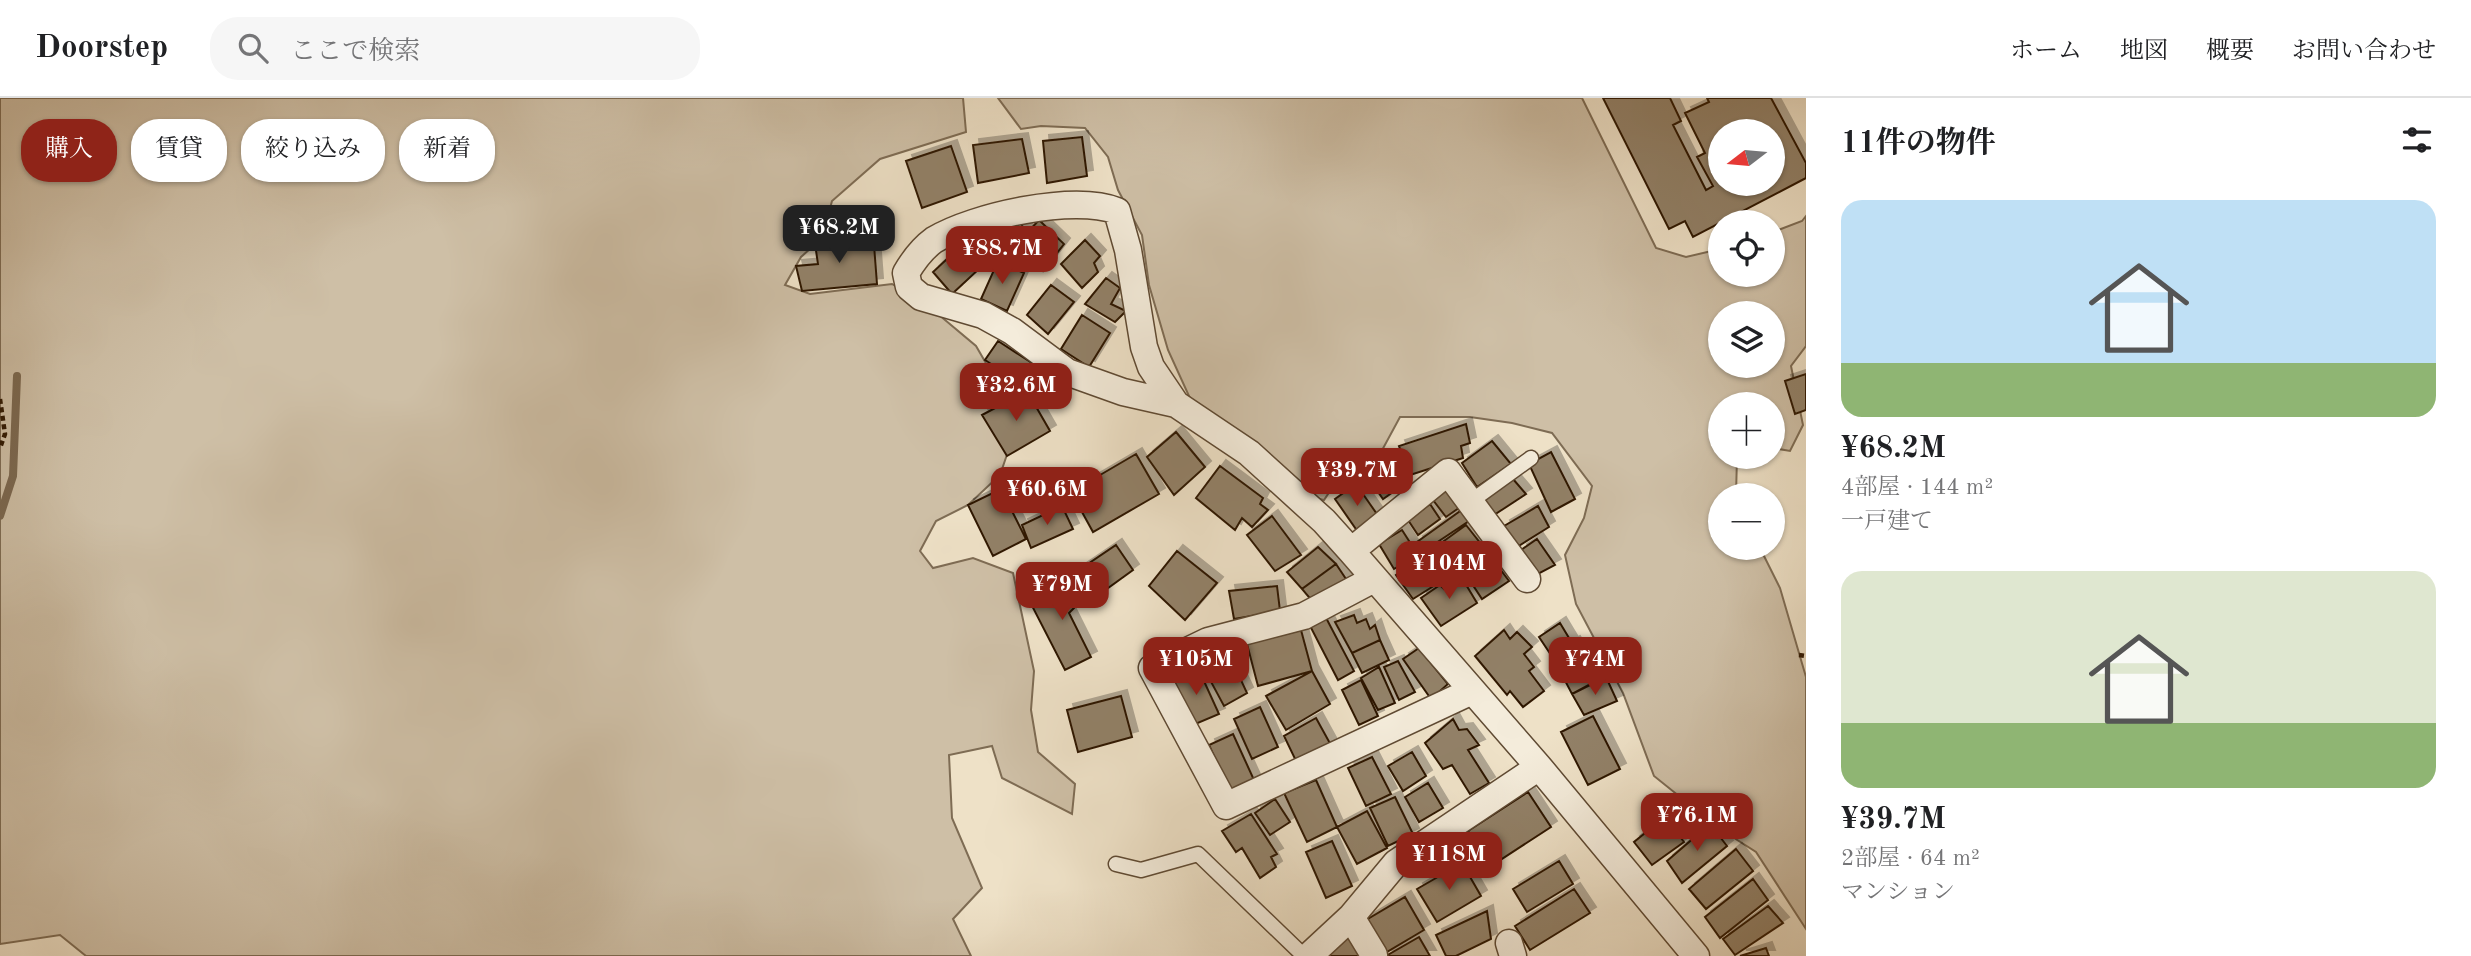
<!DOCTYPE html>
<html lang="ja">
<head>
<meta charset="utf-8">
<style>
  :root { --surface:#fff; --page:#f6f6f6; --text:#202124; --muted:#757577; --line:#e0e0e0; --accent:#8f2418 }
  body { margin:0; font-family:"Old Standard TT","Noto Serif JP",serif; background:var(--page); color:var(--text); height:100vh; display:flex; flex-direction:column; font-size:26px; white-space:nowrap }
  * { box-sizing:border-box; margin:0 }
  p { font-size:23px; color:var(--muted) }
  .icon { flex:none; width:38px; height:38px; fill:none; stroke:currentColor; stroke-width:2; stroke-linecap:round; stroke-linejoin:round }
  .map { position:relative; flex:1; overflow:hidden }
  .details { display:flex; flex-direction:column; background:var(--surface); width:665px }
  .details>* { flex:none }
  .banner { position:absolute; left:21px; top:21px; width:665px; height:63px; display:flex; gap:14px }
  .needle { width:46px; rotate:254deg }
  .tools { position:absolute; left:1708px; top:21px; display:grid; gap:14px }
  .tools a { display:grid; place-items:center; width:77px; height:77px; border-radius:50%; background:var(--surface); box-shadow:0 2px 5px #0004; font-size:35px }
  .price { position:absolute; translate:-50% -60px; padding:0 16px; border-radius:14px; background:var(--accent); color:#fff; font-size:23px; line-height:46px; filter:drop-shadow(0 2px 4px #0008) }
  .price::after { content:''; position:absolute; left:50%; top:42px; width:21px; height:16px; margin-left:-10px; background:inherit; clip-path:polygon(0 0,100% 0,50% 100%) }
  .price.active { background:#222; color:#fff }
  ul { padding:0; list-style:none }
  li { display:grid; align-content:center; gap:14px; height:371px; padding:0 35px }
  li span { display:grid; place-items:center; height:217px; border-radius:21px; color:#555 }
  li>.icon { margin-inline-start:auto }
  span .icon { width:126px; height:126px; fill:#fffc; stroke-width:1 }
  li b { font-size:30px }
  h2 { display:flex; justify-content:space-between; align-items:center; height:84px; padding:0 35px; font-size:30px }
  .tag { padding:0 24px; border-radius:28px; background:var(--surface); box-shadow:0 2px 5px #0004; font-size:24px; line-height:63px }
  .tag.active { background:var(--accent); color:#fff }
  header { display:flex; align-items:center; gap:42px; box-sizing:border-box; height:98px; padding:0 35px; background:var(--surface); border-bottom:2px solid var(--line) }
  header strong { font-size:33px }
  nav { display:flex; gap:38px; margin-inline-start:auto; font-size:24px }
  .search { width:490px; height:63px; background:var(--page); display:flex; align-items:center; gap:18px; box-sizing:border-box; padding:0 24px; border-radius:28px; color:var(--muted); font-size:26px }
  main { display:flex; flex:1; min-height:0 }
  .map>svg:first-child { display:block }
  .green { fill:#cebfa6; stroke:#7e6c54; stroke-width:2; fill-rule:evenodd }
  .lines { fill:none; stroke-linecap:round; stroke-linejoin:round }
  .stream { stroke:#7b6850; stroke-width:8 }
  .building { fill:#928168; stroke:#2f1802; stroke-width:2; fill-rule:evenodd; filter:url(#shadow) }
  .service-casing { stroke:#5f4a33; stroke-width:17 }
  .minor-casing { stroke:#5f4a33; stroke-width:29 }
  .path { stroke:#2f1802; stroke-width:4.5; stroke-dasharray:5 3.5; stroke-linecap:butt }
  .service { stroke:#f4ecdb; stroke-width:14 }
  .minor { stroke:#f4ecdb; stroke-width:26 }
</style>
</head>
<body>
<header>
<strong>Doorstep</strong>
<div class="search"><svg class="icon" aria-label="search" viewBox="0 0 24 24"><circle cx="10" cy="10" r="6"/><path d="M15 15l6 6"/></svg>ここで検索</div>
<nav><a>ホーム</a><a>地図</a><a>概要</a><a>お問い合わせ</a></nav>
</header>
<main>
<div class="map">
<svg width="1806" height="858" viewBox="0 0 1806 858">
  <defs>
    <filter id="shadow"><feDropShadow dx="6" dy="-6" stdDeviation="0" flood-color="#0004"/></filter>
  </defs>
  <rect width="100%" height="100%" fill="#eee1c7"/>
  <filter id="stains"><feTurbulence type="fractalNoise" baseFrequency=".00286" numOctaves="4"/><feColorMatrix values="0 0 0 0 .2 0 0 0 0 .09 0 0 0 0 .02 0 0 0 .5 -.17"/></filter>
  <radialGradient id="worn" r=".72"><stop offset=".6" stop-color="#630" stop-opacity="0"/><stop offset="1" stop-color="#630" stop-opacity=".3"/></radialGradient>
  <path class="green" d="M0,0h963l3,34 -86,27 -48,42 -10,37 -21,19 -16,28 25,9 82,-10 34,20 50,42 29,50 8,41 -13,38 -32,30 -32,16 -16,30 13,17 40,-10 40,15 21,98 -3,39 7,42 37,32 -3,30 -70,-36 -10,-32 -43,9 3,63 30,70 -29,31 18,37h-885l-26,-21 -60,9z
    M998,0h584l74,150 30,9 34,-8v26h53v-43l29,-11 4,-5v130l-15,20 12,59 -13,26 -17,-3v-44h-53v53h17l-1,38h-16v53h40l20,40 26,89v252l-50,-77 -36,-23 -66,-53 -31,-83 -47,-89 -11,-49 19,-37 8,-32 -40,-53 -40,-10 -42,-6h-70l-27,50 -33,9 -16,24 -25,-6 -100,-76 -31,-68 -19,-65 -7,-50 -24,-45 -10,-33 -23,-29 -44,-2 -20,3zM1720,215h53v53h-53z"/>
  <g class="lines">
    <path class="stream" d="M0,418l13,-40 4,-100"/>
  </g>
  <path class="building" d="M1603,0h67l11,23 -8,4 33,65 7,-4 -16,-29 8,-4 -20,-40 24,-11 -2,-4h64l35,65v15l-113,59 -8,-16 -16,8zM1720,33h53v53h-53z
    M1082,39l5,39 -40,7 -4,-42z
    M1022,41l7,34 -51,10 -5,-38z
    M951,48l16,46 -45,16 -16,-47z
    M1039,122l25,24 -21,27 -34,-33 13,-12 6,6z
    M842,130l5,22 27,-5 3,39 -75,7 -6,-25 22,-2 -3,-20 14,-5 -6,-6z
    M975,135l20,21 -43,40 -19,-22z
    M1085,142l15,16 -6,7 4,9 -16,16 -21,-24z
    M998,163l26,12 -17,38 -26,-12z
    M1106,180l14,10 -9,16 15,7 -11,11 -30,-18z
    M1051,187l23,17 -26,32 -21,-19z
    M1082,217l28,18 -21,34 -28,-18z
    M998,243l37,24 -13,19 -37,-24z
    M1806,276v36l-11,4 -10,-33z
    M1027,293l23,40 -43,25 -25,-41z
    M1466,326l4,19 -9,3 2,12 -53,17 -11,-29z
    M1176,334l29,35 -31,28 -27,-38z
    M1492,343l19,23 -34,23 -15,-24z
    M1551,354l24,47 -24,13 -22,-48z
    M1136,356l23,40 -66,38 -22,-40z
    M1388,365l15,22 -20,14 -16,-23z
    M1220,368l43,32 -3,6 8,6 -16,17 -10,-9 -7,12 -39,-32z
    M1513,381l13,15 -35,23 -12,-16z
    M1356,386l23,33 -21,15 -23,-33z
    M1001,391l25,50 -33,17 -25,-51z
    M1446,392l20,13 -20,14 -13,-17z
    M1430,406l10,15 -22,16 -10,-15z
    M1062,408l11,23 -42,19 -9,-23z
    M1538,408l11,21 -32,20 -13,-21z
    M1463,411l9,10 -48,32 -7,-9z
    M1272,418l29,39 -26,16 -28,-36z
    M1466,427l15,19 -12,7 7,11 -16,10 -6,-8 -12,10 -16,-20z
    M1402,432l16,25 -24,14 -15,-25z
    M1537,441l18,26 -19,10 -15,-25z
    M1116,447l17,25 -36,26 -18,-26z
    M1318,449l18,17 -34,25 -15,-17z
    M1177,453l40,32 -32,37 -36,-34z
    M1488,455l21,28 -27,18 -19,-29z
    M1421,459l19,25 -27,17 -17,-24z
    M1336,466l10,15 -33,23 -11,-13z
    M1071,480l11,22 -13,13 22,44 -26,13 -36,-70z
    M1462,480l15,25 -36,23 -20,-28 19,-13 4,4z
    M1277,488l3,25 -46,8 -5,-28z
    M1324,516l30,57 -16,9 -30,-58z
    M1354,517l3,8 9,-4 4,10 5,-4 5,15 -28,13 -17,-31z
    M1560,525l12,20 -21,12 -12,-18z
    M1301,532l11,41 -54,15 -11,-42z
    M1504,532l6,9 7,-7 15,15 -8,7 10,13 -5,4 15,20 -21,16 -13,-16 -3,4 -32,-39z
    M1380,542l9,20 -27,13 -10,-20z
    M1574,544l9,16 -22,15 -10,-18z
    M1419,550l29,36 -17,15 -28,-40z
    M1228,554l19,41 -23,13 -22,-41z
    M1587,560l13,21 -28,15 -11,-21z
    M1398,563l17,31 -16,8 -15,-33z
    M1379,569l16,36 -17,7 -17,-32z
    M1198,570l21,46 -26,11 -20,-46z
    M1312,573l18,33 -44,26 -20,-34z
    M1606,579l11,24 -33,14 -12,-21z
    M1361,582l17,36 -19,9 -17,-35z
    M1121,598l11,41 -54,15 -11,-42z
    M1260,609l18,40 -26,12 -18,-40z
    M1593,618l27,53 -32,16 -27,-53z
    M1316,620l16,29 -35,16 -13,-27z
    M1453,621l6,11 8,-1 12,16 -11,5 21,33 -19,11 -18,-29 -9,4 -18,-26z
    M1233,636l21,46 -25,11 -20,-46z
    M1412,654l14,24 -23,15 -15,-25z
    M1372,659l19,37 -25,12 -18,-38z
    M1316,682l21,47 -30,15 -23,-49z
    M1428,685l15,25 -24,14 -14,-25z
    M1528,694l23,35 -60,39 -23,-35z
    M1395,699l18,37 -25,12 -18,-38z
    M1275,701l15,23 -20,13 -15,-22z
    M1367,713l20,37 -30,16 -20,-37z
    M1251,716l26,40 -6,3 5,10 -16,11 -18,-30 -6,4 -14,-21z
    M1665,719l19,25 -32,23 -18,-23z
    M1710,726l17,22 -45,37 -15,-22z
    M1332,743l20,45 -26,12 -20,-46z
    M1736,751l17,22 -47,38 -17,-20z
    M1559,763l14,23 -46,28 -14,-23z
    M1462,765l19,33 -44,26 -20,-33z
    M1753,781l15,21 -48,38 -15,-21z
    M1574,791l16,24 -60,37 -15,-24z
    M1405,799l19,33 -44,26 -19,-33z
    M1768,808l15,17 -48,32 -12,-16z
    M1487,813l4,28 -35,17h-10l-10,-21z
    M1351,834l17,24h-52z
    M1419,839l11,19h-44z
    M1766,850l3,8h-29z"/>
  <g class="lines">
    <defs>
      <path id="service" d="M1470,404l61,-44
        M1116,766l25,6 57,-16 106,102"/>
      <path id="minor" d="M1176,306l-25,-37 -7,-20 -16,-97 -11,-39c-43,-17 -143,5 -183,29 -11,8 -21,21 -28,33l3,14 12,10 62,18 29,16 55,41 56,20 53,12 73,49 75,68 27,30 188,216 157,189
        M1351,453l97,-79 79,107
        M1374,481l-70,37 -96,25 -56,27 74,138 246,-115
        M1509,845l4,13
        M1374,857l-23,-38 45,-54 143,-96
        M1309,858l42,-39"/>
    </defs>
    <use href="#service" class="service-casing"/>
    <use href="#minor" class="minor-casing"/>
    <path class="path" d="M0,301l5,35 -5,14
      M1799,557l7,1"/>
    <use href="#service" class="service"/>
    <use href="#minor" class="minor"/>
  </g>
  <rect width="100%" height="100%" filter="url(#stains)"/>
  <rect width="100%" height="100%" fill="url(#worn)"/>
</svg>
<div class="tools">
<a><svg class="needle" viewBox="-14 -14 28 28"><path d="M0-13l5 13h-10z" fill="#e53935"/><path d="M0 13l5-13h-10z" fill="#757577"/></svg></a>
<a><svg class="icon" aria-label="locate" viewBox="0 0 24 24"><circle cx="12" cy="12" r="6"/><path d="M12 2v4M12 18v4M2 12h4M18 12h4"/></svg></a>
<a><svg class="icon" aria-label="layers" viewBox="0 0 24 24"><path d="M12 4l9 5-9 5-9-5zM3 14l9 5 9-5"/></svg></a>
<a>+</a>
<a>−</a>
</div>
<b class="price active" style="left:839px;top:167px">¥68.2M</b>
<b class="price" style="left:1002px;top:188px">¥88.7M</b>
<b class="price" style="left:1016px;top:325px">¥32.6M</b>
<b class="price" style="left:1357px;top:410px">¥39.7M</b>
<b class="price" style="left:1047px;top:429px">¥60.6M</b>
<b class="price" style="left:1449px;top:503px">¥104M</b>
<b class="price" style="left:1062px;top:524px">¥79M</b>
<b class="price" style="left:1196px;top:599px">¥105M</b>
<b class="price" style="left:1595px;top:599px">¥74M</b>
<b class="price" style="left:1697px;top:755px">¥76.1M</b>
<b class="price" style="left:1449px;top:794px">¥118M</b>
<div class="banner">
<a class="tag active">購入</a>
<a class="tag">賃貸</a>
<a class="tag">絞り込み</a>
<a class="tag">新着</a>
</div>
</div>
<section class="details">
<h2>11件の物件<svg class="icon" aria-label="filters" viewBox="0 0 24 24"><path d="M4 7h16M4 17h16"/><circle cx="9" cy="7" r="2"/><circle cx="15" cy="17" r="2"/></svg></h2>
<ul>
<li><span style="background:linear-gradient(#bfe0f5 75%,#8fb573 0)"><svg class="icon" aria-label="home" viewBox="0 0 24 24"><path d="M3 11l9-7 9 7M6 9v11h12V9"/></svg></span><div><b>¥68.2M</b><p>4部屋 · 144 m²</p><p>一戸建て</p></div></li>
<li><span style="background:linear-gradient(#dfe7d0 70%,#8fb573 0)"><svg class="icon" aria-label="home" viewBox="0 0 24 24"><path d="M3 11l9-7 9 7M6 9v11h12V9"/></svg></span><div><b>¥39.7M</b><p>2部屋 · 64 m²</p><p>マンション</p></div></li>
</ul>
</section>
</main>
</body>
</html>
